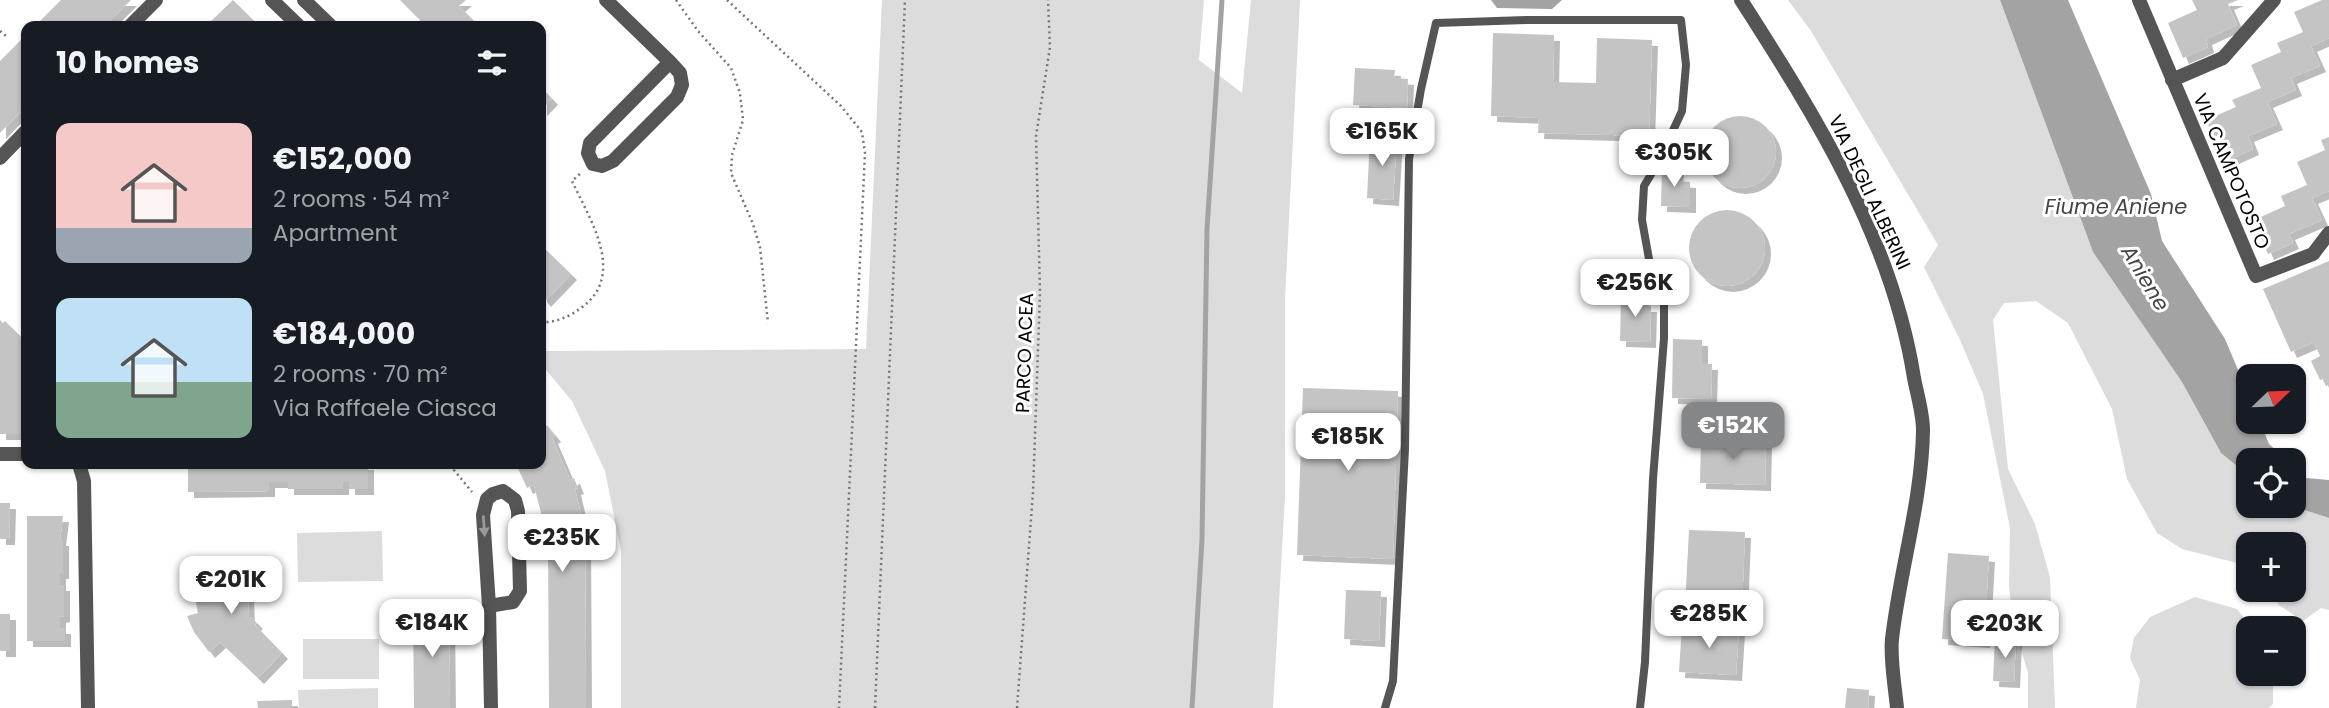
<!DOCTYPE html>
<html lang="en">
<head>
<meta charset="utf-8">
<style>
  :root { --surface:#171b24; --page:#20242c; --text:#f1f3f6; --muted:#9ea1a6; --accent:#858687 }
  body { margin:0; font-family:Poppins,sans-serif; background:var(--page); color:var(--text); height:100vh; display:flex; flex-direction:column; font-size:26px; white-space:nowrap }
  * { box-sizing:border-box; margin:0 }
  p { font-size:23px; color:var(--muted) }
  .icon { flex:none; width:38px; height:38px; fill:none; stroke:currentColor; stroke-width:2; stroke-linecap:round; stroke-linejoin:round }
  .map { position:relative; flex:1; overflow:hidden }
  .panel { position:absolute; left:21px; top:21px; width:525px; height:448px; display:flex; flex-direction:column; background:var(--surface); border-radius:14px; box-shadow:0 2px 5px #0004 }
  .panel>* { flex:none }
  .needle { width:46px; rotate:67deg }
  .controls { position:absolute; left:2236px; top:364px; display:grid; gap:14px }
  .controls a { display:grid; place-items:center; width:70px; height:70px; border-radius:14px; background:var(--surface); box-shadow:0 2px 5px #0004; font-size:35px }
  .price { position:absolute; translate:-50% -60px; padding:0 16px; border-radius:14px; background:#fff; color:#222; font-size:23px; line-height:46px; filter:drop-shadow(0 2px 4px #0008) }
  .price::after { content:''; position:absolute; left:50%; top:42px; width:21px; height:16px; margin-left:-10px; background:inherit; clip-path:polygon(0 0,100% 0,50% 100%) }
  .price.active { background:var(--accent); color:#fff }
  ul { padding:0; list-style:none }
  li { display:flex; align-items:center; gap:21px; height:175px; padding:0 35px }
  li span { display:grid; place-items:center; flex:none; width:196px; height:140px; border-radius:14px; color:#555 }
  li>.icon { margin-inline-start:auto }
  span .icon { width:84px; height:84px; fill:#fffc; stroke-width:1 }
  li b { font-size:30px }
  h2 { display:flex; justify-content:space-between; align-items:center; height:84px; padding:0 35px; font-size:30px }
  .map>svg:first-child { display:block }
  .green { fill:#dcdcdc }
  .water { fill:#a3a3a3 }
  .lines { fill:none; stroke-linecap:round; stroke-linejoin:round }
  .stream { stroke:#a3a3a3; stroke-width:5 }
  .building { fill:#c4c4c4; filter:url(#shadow) }
  .path { stroke:#777; stroke-width:2.5; stroke-dasharray:2 3.5; stroke-linecap:butt }
  .service { stroke:#555; stroke-width:8 }
  .minor { stroke:#555; stroke-width:14 }
  .oneway { fill:#999 }
  .labels { text-anchor:middle; stroke-width:6; stroke-linejoin:round; paint-order:stroke }
  .street-label { font-size:19px; fill:#000; stroke:#fff }
  .water-label { font-size:21px; font-style:italic; fill:#444; stroke:#fff }
</style>
</head>
<body>
<div class="map">
<svg width="2329" height="708" viewBox="0 0 2329 708">
  <defs>
    <filter id="shadow"><feDropShadow dx="6" dy="6" stdDeviation="0" flood-color="#0004"/></filter>
  </defs>
  <rect width="100%" height="100%" fill="#fff"/>
  <path class="green" d="M882,0h322l-5,60 43,33 9,-93h49l-15,299v198l-12,211h-652v-157l-16,-80 -33,-70 -31,-37v-13l325,-2z
    M1788,0h212l93,252 89,130 39,71 28,23v30h43l37,12v92l-8,-2 -18,13 -24,-16 -11,-15h26v-46h-45v22l-67,-17 -25,-16 -30,-54 -15,-70 -44,-86 -32,-22 -32,2 -11,17 15,149 27,55 15,53 5,131h-27v-35l-15,-49 -4,-38 1,-58 -27,-134 -23,-54 -36,-73 14,-22 -127,-214z
    M382,531l1,50 -85,1 -1,-49z
    M2195,597l42,12 15,19h-3v46h24v30l-4,4h-133l4,-28 -10,-22 4,-20 16,-21z
    M303,639h76v40h-76z
    M378,688v20h-79l-1,-18z"/>
  <path class="water" d="M1491,0h71l-10,9 -55,-1z
    M2000,0h68l83,194 11,47 63,98 24,57v26h11l9,22 18,16h-38v16l-28,-23 -39,-71 -89,-130z
    M2294,467l12,11 23,2v38l-37,-12h2z"/>
  <g class="lines">
    <path class="stream" d="M1192,708l10,-169 5,-310 15,-229"/>
  </g>
  <path class="building" d="M61,0h70l-26,26h-70z
    M233,0l26,26h-49l-2,-2z
    M400,0h66l-7,6 20,20h-53z
    M2192,0h46l-10,4 9,21 -31,14 2,8 -25,11 -15,-35 29,-13z
    M2322,0h7v38l-18,8 9,20 -29,12 5,12 -29,12 10,22 -29,12 5,13 -29,13 -18,-42 30,-13 -4,-7 29,-12 -10,-23 30,-13 -4,-9 26,-11 -9,-20z
    M1493,33l61,2 -1,47 43,1 1,-45 55,2 -3,96 -111,-3 1,-15 -48,-2z
    M26,35v71l-26,27v-72z
    M1355,68l40,2 -1,8 14,1 -1,29 -54,-3z
    M541,87l11,12 -11,11z
    M1704 152a36 36 0 1 1 72 0a36 36 0 1 1-72 0Z
    M1370,136l27,1 -4,63 -26,-2z
    M2329,137v54l-17,7 10,22 -33,14 4,9 -25,11 -14,-34 31,-14 -4,-10 26,-11 -10,-23 28,-12 -4,-10z
    M1662,165l16,1 -1,15 13,1v25l-29,-1z
    M1689 248a38 38 0 1 1 76 0a38 38 0 1 1-76 0Z
    M541,245l30,29 -26,27 -4,-5z
    M2329,261v127l-4,-10 -5,2 -9,-19 9,-5 -6,-14 -23,10 -28,-63z
    M1621,294l22,1v11h8l-1,36 -30,-1z
    M0,320l3,3 2,-2 21,21v92h-26z
    M1673,339l29,1v24h10l-1,35 -39,-1z
    M1303,388l95,3 -5,168 -96,-4z
    M541,419l14,17 -3,2 18,42 4,-2 4,10 -3,1 10,43 1,176h-37l-1,-167 -14,-56 -7,3 -11,-24h25z
    M1701,438l65,2 -1,45 -65,-2z
    M188,464h180v25h-19v-7h-6v7h-55v-7h-19v9l-81,1z
    M0,503h10l-1,36h-9z
    M27,516h36l-3,24h3v33h-3v12h4v31l-4,1v11h5v13h-38z
    M1689,530l56,2 -3,76 -57,-2z
    M1948,553l41,3 -5,86 -42,-3z
    M210,557h36v30h5v7l-3,1 1,24 2,-2 6,6 -2,2 27,28 -24,25 -38,-36 -11,10 -15,-20 -7,-16 11,-3 -2,-10 1,-18 13,3z
    M1346,590l35,1 -2,50 -35,-2z
    M413,610h36l1,98h-36z
    M0,614h10v37h-10z
    M1682,625l57,3 -3,47 -57,-3z
    M1995,637l21,1 -2,44 -21,-1z
    M1847,688l22,2 -1,18h-23z
    M292,700v8h-34l-1,-7z"/>
  <g class="lines">
    <path class="path" d="M676,0l22,31 33,37 9,25 3,27 -11,35 -1,18 22,51 7,23 8,76
      M727,0l114,106 21,26 3,21 -26,555
      M0,31l6,5
      M541,322c14,1 28,-5 40,-14 46,-33 9,-88 -9,-127l10,-9
      M454,464v6l18,22
      M875,708l30,-708
      M1017,708l16,-216 7,-200 -4,-156 14,-89 -2,-47"/>
    <path class="service" d="M1385,708l8,-27 12,-232 4,-290 12,-70 15,-66 91,-3h154l5,45 -4,46 -24,52 -14,23 -2,34 7,39 15,37v42l-11,141 -8,183 -5,46"/>
    <path class="minor" d="M272,0l27,26
      M304,0l27,26
      M606,0l64,62 10,11 2,12 -5,12 -64,64 -11,5 -9,-2 -5,-11 2,-10 80,-81
      M1741,0c75,117 151,238 173,378 3,16 9,35 9,52 -1,71 -23,139 -31,209 -2,22 3,47 5,69
      M2139,0l117,276 57,-22 16,-21
      M130,26l26,-26
      M2172,80l51,-22 51,-58
      M0,158l26,-27
      M0,454h26
      M79,464l5,17 4,227
      M489,606l24,-4 7,-11 -2,-80 -3,-11 -12,-9 -10,3 -6,5 -4,16 6,91 2,102"/>
  </g>
  <defs><path id="oneway-solid" d="M-6-.8H1V-3.2L6.5 0L1 3.2V.8H-6Z" transform="scale(1.75)"/></defs>
  <use class="oneway" href="#oneway-solid" transform="translate(484 526) rotate(86)"/>
  <g class="labels">
    <g class="street-label">
      <text transform="translate(2232 171) rotate(67)" y="7">VIA CAMPOTOSTO</text>
      <text transform="translate(1870 192) rotate(65)" y="7">VIA DEGLI ALBERINI</text>
      <text transform="translate(1024 353) rotate(-88)" y="7">PARCO ACEA</text>
    </g>
    <g class="water-label">
      <text x="2116" y="214">Fiume Aniene</text>
      <text transform="translate(2145 278) rotate(59)" y="7">Aniene</text>
    </g>
  </g>
</svg>
<div class="controls">
<a><svg class="needle" viewBox="-14 -14 28 28"><path d="M0-13l5 13h-10z" fill="#e53935"/><path d="M0 13l5-13h-10z" fill="#9ea1a6"/></svg></a>
<a><svg class="icon" aria-label="locate" viewBox="0 0 24 24"><circle cx="12" cy="12" r="6"/><path d="M12 2v4M12 18v4M2 12h4M18 12h4"/></svg></a>
<a>+</a>
<a>−</a>
</div>
<b class="price" style="left:1382px;top:168px">€165K</b>
<b class="price" style="left:1674px;top:189px">€305K</b>
<b class="price" style="left:1635px;top:319px">€256K</b>
<b class="price active" style="left:1733px;top:462px">€152K</b>
<b class="price" style="left:1348px;top:473px">€185K</b>
<b class="price" style="left:562px;top:574px">€235K</b>
<b class="price" style="left:231px;top:616px">€201K</b>
<b class="price" style="left:1709px;top:650px">€285K</b>
<b class="price" style="left:432px;top:659px">€184K</b>
<b class="price" style="left:2005px;top:660px">€203K</b>
<section class="panel">
<h2>10 homes<svg class="icon" aria-label="filters" viewBox="0 0 24 24"><path d="M4 7h16M4 17h16"/><circle cx="9" cy="7" r="2"/><circle cx="15" cy="17" r="2"/></svg></h2>
<ul>
<li><span style="background:linear-gradient(#f6c9c9 75%,#9aa5b1 0)"><svg class="icon" aria-label="home" viewBox="0 0 24 24"><path d="M3 11l9-7 9 7M6 9v11h12V9"/></svg></span><div><b>€152,000</b><p>2 rooms · 54 m²</p><p>Apartment</p></div></li>
<li><span style="background:linear-gradient(#bfe0f5 60%,#7fa58c 0)"><svg class="icon" aria-label="home" viewBox="0 0 24 24"><path d="M3 11l9-7 9 7M6 9v11h12V9"/></svg></span><div><b>€184,000</b><p>2 rooms · 70 m²</p><p>Via Raffaele Ciasca</p></div></li>
</ul>
</section>
</div>
</body>
</html>
